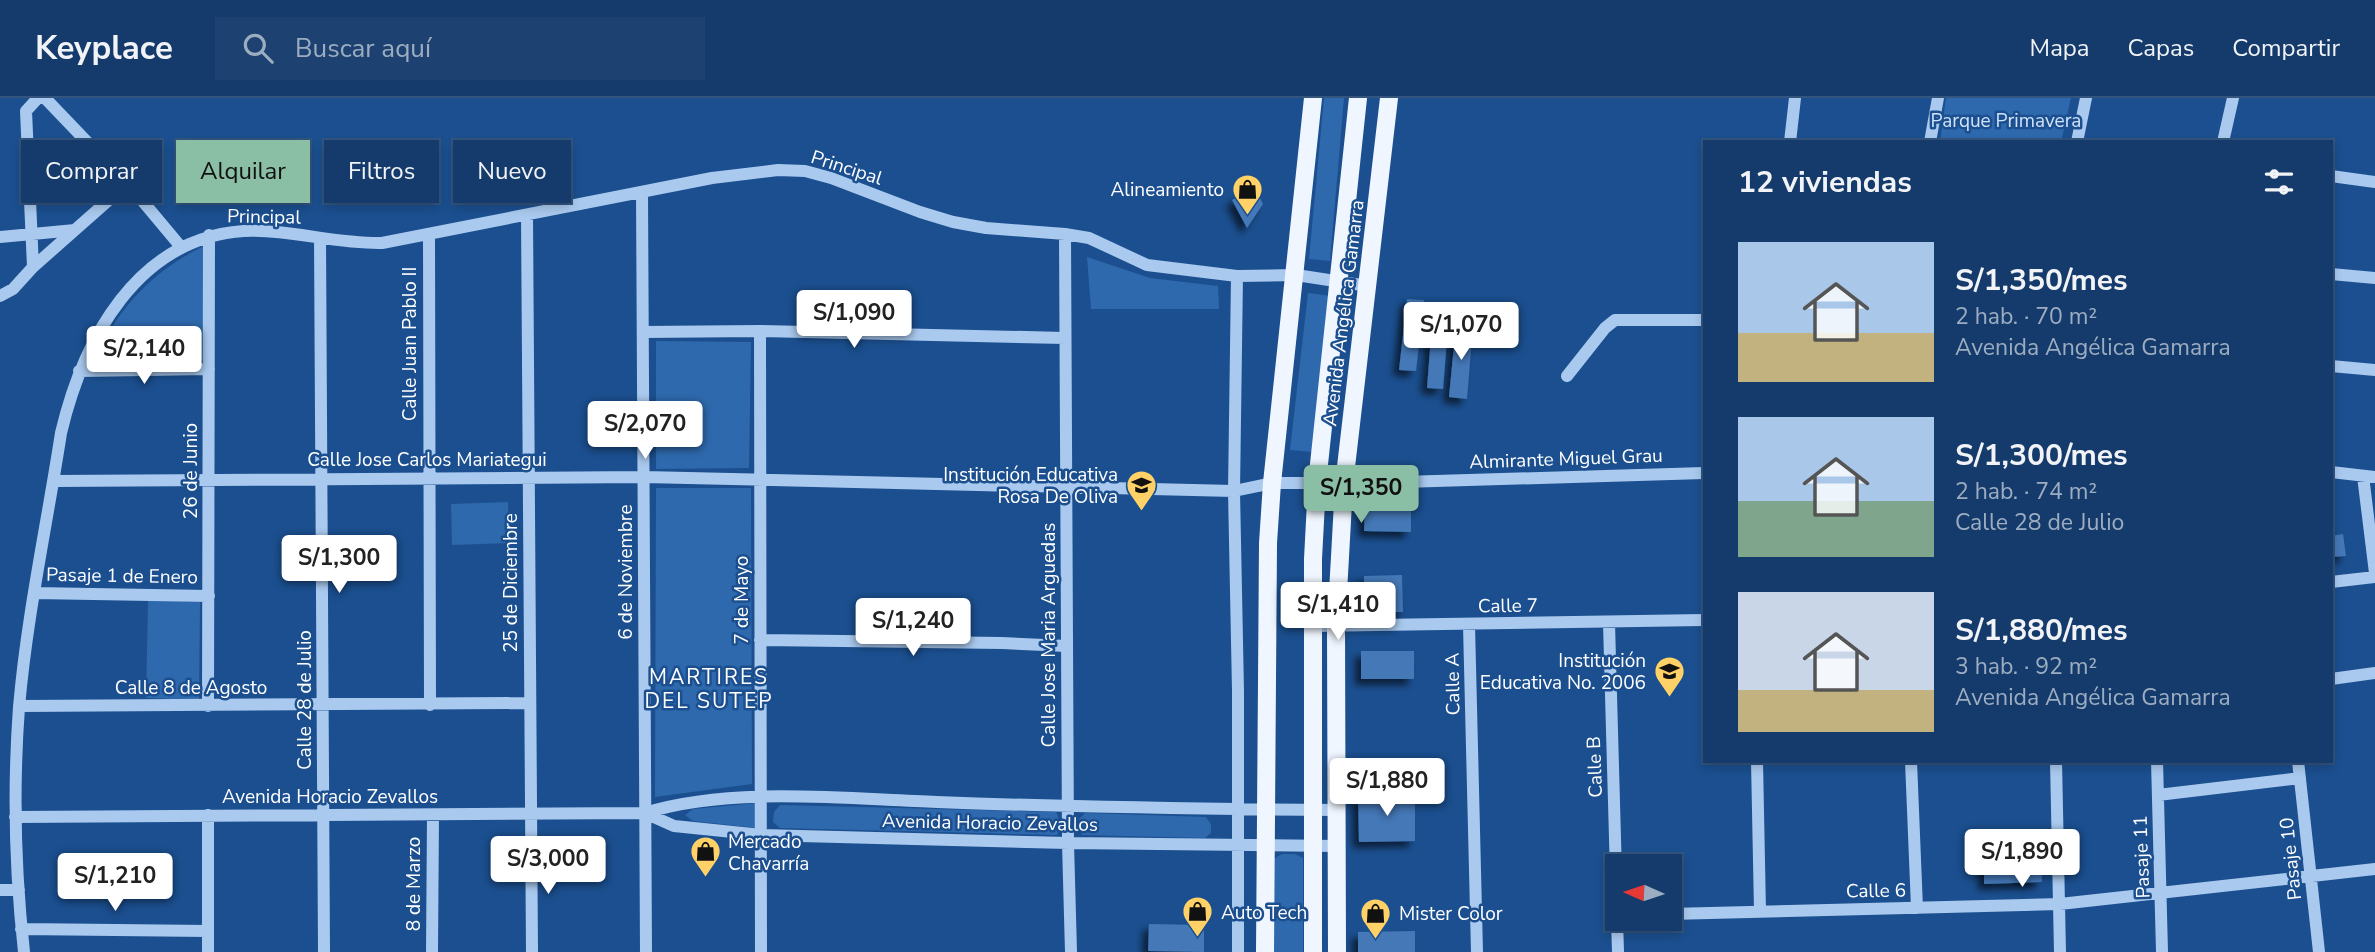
<!DOCTYPE html>
<html lang="es">
<head>
<meta charset="utf-8">
<style>
  :root { --surface:#143b6b; --page:#1d4271; --text:#f1f3f6; --muted:#9dadc1; --line:#33557e; --accent:#8abfa5 }
  body { margin:0; font-family:"Nunito Sans",sans-serif; background:var(--page); color:var(--text); height:100vh; display:flex; flex-direction:column; font-size:26px; white-space:nowrap }
  * { box-sizing:border-box; margin:0 }
  p { font-size:23px; color:var(--muted) }
  .icon { flex:none; width:38px; height:38px; fill:none; stroke:currentColor; stroke-width:2; stroke-linecap:round; stroke-linejoin:round }
  .map { position:relative; flex:1; overflow:hidden }
  .details { position:absolute; left:1703px; top:42px; width:630px; height:623px; display:flex; flex-direction:column; background:var(--surface); border-radius:0px; box-shadow:0 4px 10px #0003,0 0 0 2px var(--line) }
  .details>* { flex:none }
  .guide { position:absolute; left:21px; top:42px; width:665px; height:63px; display:flex; gap:14px }
  .needle { width:46px; rotate:273deg }
  .buttons { position:absolute; left:1605px; top:756px; display:grid; gap:14px }
  .buttons a { display:grid; place-items:center; width:77px; height:77px; border-radius:0px; background:var(--surface); box-shadow:0 4px 10px #0003,0 0 0 2px var(--line); font-size:35px }
  .price { position:absolute; translate:-50% -60px; padding:0 16px; border-radius:7px; background:#fff; color:#222; font-size:23px; line-height:46px; filter:drop-shadow(0 2px 4px #0008) }
  .price::after { content:''; position:absolute; left:50%; top:42px; width:21px; height:16px; margin-left:-10px; background:inherit; clip-path:polygon(0 0,100% 0,50% 100%) }
  .price.selected { background:var(--accent); color:#111 }
  ul { padding:0; list-style:none }
  li { display:flex; align-items:center; gap:21px; height:175px; padding:0 35px }
  li span { display:grid; place-items:center; flex:none; width:196px; height:140px; border-radius:0px; color:#555 }
  li>.icon { margin-inline-start:auto }
  span .icon { width:84px; height:84px; fill:#fffc; stroke-width:1 }
  li b { font-size:30px }
  h2 { display:flex; justify-content:space-between; align-items:center; height:84px; padding:0 35px; font-size:30px }
  .chip { padding:0 24px; border-radius:0px; background:var(--surface); box-shadow:0 4px 10px #0003,0 0 0 2px var(--line); font-size:24px; line-height:63px }
  .chip.selected { background:var(--accent); color:#111 }
  header { display:flex; align-items:center; gap:42px; box-sizing:border-box; height:98px; padding:0 35px; background:var(--surface); border-bottom:2px solid var(--line) }
  header strong { font-size:33px }
  nav { display:flex; gap:38px; margin-inline-start:auto; font-size:24px }
  .search { width:490px; height:63px; background:var(--page); display:flex; align-items:center; gap:18px; box-sizing:border-box; padding:0 24px; border-radius:0px; color:var(--muted); font-size:26px }
  .map>svg:first-child { display:block }
  .green { fill:#2e69ad }
  .building { fill:#4478b7; filter:url(#shadow) }
  .lines { fill:none; stroke-linecap:round; stroke-linejoin:round }
  .minor { stroke:#a9c9ee; stroke-width:12 }
  .major { stroke:#f0f6ff; stroke-width:18 }
  .labels { text-anchor:middle; stroke-width:5; stroke-linejoin:round; paint-order:stroke }
  .park-label { font-size:19px; fill:#cfe3fa; stroke:#1b4f8f }
  .street-label { font-size:19px; fill:#fff; stroke:#1b4f8f }
  .poi-label { font-size:19px; fill:#fff; stroke:#1b4f8f; text-anchor:end }
  .neighbourhood-label { font-size:21px; letter-spacing:2px; fill:#fff; stroke:#1b4f8f }
</style>
</head>
<body>
<header>
<strong>Keyplace</strong>
<div class="search"><svg class="icon" aria-label="search" viewBox="0 0 24 24"><circle cx="10" cy="10" r="6"/><path d="M15 15l6 6"/></svg>Buscar aquí</div>
<nav><a>Mapa</a><a>Capas</a><a>Compartir</a></nav>
</header>
<div class="map">
<svg width="2375" height="854" viewBox="0 0 2375 854">
  <defs>
    <filter id="shadow"><feDropShadow dx="-6" dy="6" stdDeviation="3.5" flood-color="#0009"/></filter>
  </defs>
  <rect width="100%" height="100%" fill="#1b4f8f"/>
  <path class="green" d="M1324,0h20l-14,163 -21,-2z
    M1946,0h125l-10,44h-121z
    M204,148l-1,114h-109c24,-51 58,-89 110,-114z
    M1087,159l63,21 68,8 1,23h-128z
    M1308,195l23,3 -18,156 -23,-2z
    M656,243l95,1 -2,126 -93,1z
    M656,390h95l1,296 -97,13z
    M508,404l1,41 -57,2 -1,-41z
    M148,502l52,2 -1,98 -53,-2z
    M757,705l-1,25 -63,-7 -8,-6 8,-6z
    M780,707l276,7c4,8 5,15 1,23l-277,-7 -7,-6 1,-10z
    M1085,715l121,4 5,7v9l-6,5 -123,-3 -3,-7v-9z
    M1282,756h13l8,4v94h-29v-93z"/>
  <path class="building" d="M1255,90l8,16 -16,24 -15,-28z
    M1407,201l17,1 -8,71 -17,-1z
    M1456,227l17,1 -6,73 -18,-2z
    M1431,238l16,2 -4,51 -16,-1z
    M1365,402l46,1v31l-47,-1z
    M2343,436l3,22 -15,1v-21z
    M1402,477l1,37h-39v-36z
    M1361,553h53v28h-53z
    M1415,697v46l-56,1 -1,-46z
    M2041,746l1,38 -58,2v-39z
    M1149,826l55,1v27l-56,-1z
    M1415,833v21h-57v-20z"/>
  <g class="lines">
    <path class="minor" d="M45,0l90,94 46,55
      M1790,44l5,-44
      M1930,44l8,-44
      M2077,44l9,-44
      M2223,44l10,-44
      M2331,78l44,6
      M642,94l4,760
      M527,117l5,737
      M1065,136l3,609 3,109
      M429,137l1,470
      M0,139l75,-7
      M320,140l4,714
      M33,169l-7,-156 12,-13
      M2331,176l44,4
      M1237,178l-3,215 4,200v261
      M0,198l13,-7 20,-22 86,-76
      M760,233l1,621
      M643,234l117,-1 305,7
      M2331,268l44,4
      M79,273l130,-2
      M1567,278l38,-48 10,-8h89
      M2331,374l44,5
      M2363,378l12,97
      M54,383l590,-4 590,14 38,-8h98l334,-10
      M2331,484l44,-5
      M35,495l174,3
      M1609,525l8,287
      M1469,527l8,327
      M1312,528l392,-6
      M760,542l242,3 65,3
      M2331,581l44,-6
      M20,608l510,-3
      M208,608l1,-471
      M1757,663l3,150
      M1911,663l6,147
      M2056,663l4,191
      M2157,663l5,191
      M2298,663l21,191
      M2158,697l142,-17
      M645,715l29,13 88,9 306,8 269,3
      M15,719l630,-4c88,-27 200,-14 292,-11 133,5 266,7 399,8
      M0,792h19
      M1670,816l390,-10 315,-35
      M1617,821l1,33
      M21,831l187,2
      M24,854c-9,-81 -11,-163 -5,-245 8,-92 28,-183 42,-274 22,-93 76,-195 183,-202 46,-2 91,13 138,12l330,-65 66,-8 27,1 26,7 89,34 33,10 33,6 79,6 24,4 58,27 90,11 59,-1 72,11
      M208,854v-137
      M432,854l1,-137"/>
    <path class="major" d="M1265,854l3,-409 4,-60 41,-385
      M1313,854v-393l4,-76 41,-385
      M1337,854l-1,-326 4,-69 4,-73 45,-386"/>
  </g>
  <defs>
    <symbol id="shop-pin" viewBox="-11 -11 22 30"><path d="M0 17L-7.5 6A9.5 9.5 0 1 1 7.5 6Z" fill="#ffd166" stroke="#1b4f8f"/><path d="M-5-2.5h2.3a2.7 3.5 0 0 1 5.4 0H5L5.5 6h-11ZM-1.5-2.5h3a1.5 2.3 0 0 0-3 0Z" fill="#111"/></symbol>
    <symbol id="school-pin" viewBox="-11 -11 22 30"><path d="M0 17L-7.5 6A9.5 9.5 0 1 1 7.5 6Z" fill="#ffd166" stroke="#1b4f8f"/><path d="M0-5L7-2L0 1L-7-2ZM-4 1L0 2.5L4 1V4Q0 6-4 4Z" fill="#111"/></symbol>
  </defs>
  <g fill-rule="evenodd">
    <use href="#shop-pin" x="1230" y="74" width="35" height="47"/>
    <use href="#school-pin" x="1124" y="370" width="35" height="47"/>
    <use href="#school-pin" x="1652" y="556" width="35" height="47"/>
    <use href="#shop-pin" x="688" y="736" width="35" height="47"/>
    <use href="#shop-pin" x="1180" y="796" width="35" height="47"/>
    <use href="#shop-pin" x="1358" y="798" width="35" height="47"/>
  </g>
  <g class="labels">
    <g class="park-label">
      <text x="2006" y="29">Parque Primavera</text>
    </g>
    <g class="street-label">
      <text transform="translate(847 69) rotate(18)" y="7">Principal</text>
      <text transform="translate(264 118) rotate(1)" y="7">Principal</text>
      <text transform="translate(1343 215) rotate(-83)" y="7">Avenida Angélica Gamarra</text>
      <text transform="translate(409 246) rotate(-90)" y="7">Calle Juan Pablo II</text>
      <text transform="translate(1566 360) rotate(-2)" y="7">Almirante Miguel Grau</text>
      <text x="427" y="368">Calle Jose Carlos Mariategui</text>
      <text transform="translate(190 373) rotate(-90)" y="7">26 de Junio</text>
      <text transform="translate(625 474) rotate(-90)" y="7">6 de Noviembre</text>
      <text transform="translate(122 477) rotate(1)" y="7">Pasaje 1 de Enero</text>
      <text transform="translate(510 485) rotate(-90)" y="7">25 de Diciembre</text>
      <text transform="translate(741 502) rotate(-90)" y="7">7 de Mayo</text>
      <text transform="translate(1508 507) rotate(-1)" y="7">Calle 7</text>
      <text transform="translate(1048 537) rotate(-90)" y="7">Calle Jose Maria Arguedas</text>
      <text transform="translate(1452 586) rotate(-91)" y="7">Calle A</text>
      <text x="191" y="596">Calle 8 de Agosto</text>
      <text transform="translate(304 602) rotate(-90)" y="7">Calle 28 de Julio</text>
      <text transform="translate(1594 669) rotate(-92)" y="7">Calle B</text>
      <text x="330" y="705">Avenida Horacio Zevallos</text>
      <text transform="translate(990 724) rotate(1)" y="7">Avenida Horacio Zevallos</text>
      <text transform="translate(2141 759) rotate(-92)" y="7">Pasaje 11</text>
      <text transform="translate(2290 761) rotate(-96)" y="7">Pasaje 10</text>
      <text transform="translate(413 786) rotate(-90)" y="7">8 de Marzo</text>
      <text transform="translate(1876 792) rotate(-1)" y="7">Calle 6</text>
    </g>
    <g class="poi-label">
      <text x="1224" y="98">Alineamiento</text>
      <text x="1118" y="383">Institución Educativa<tspan x="1118" dy="22">Rosa De Oliva</tspan></text>
      <text x="1646" y="569">Institución<tspan x="1646" dy="22">Educativa No. 2006</tspan></text>
      <text x="728" y="750" text-anchor="start">Mercado<tspan x="728" dy="22">Chavarría</tspan></text>
      <text x="1221" y="821" text-anchor="start">Auto Tech</text>
      <text x="1399" y="822" text-anchor="start">Mister Color</text>
    </g>
    <g class="neighbourhood-label">
      <text x="709" y="586">MARTIRES<tspan x="709" dy="24">DEL SUTEP</tspan></text>
    </g>
  </g>
</svg>
<div class="buttons">
<a><svg class="needle" viewBox="-14 -14 28 28"><path d="M0-13l5 13h-10z" fill="#e53935"/><path d="M0 13l5-13h-10z" fill="#9dadc1"/></svg></a>
</div>
<b class="price" style="left:854px;top:252px">S/1,090</b>
<b class="price" style="left:1461px;top:264px">S/1,070</b>
<b class="price" style="left:144px;top:288px">S/2,140</b>
<b class="price" style="left:645px;top:363px">S/2,070</b>
<b class="price selected" style="left:1361px;top:427px">S/1,350</b>
<b class="price" style="left:339px;top:497px">S/1,300</b>
<b class="price" style="left:1338px;top:544px">S/1,410</b>
<b class="price" style="left:913px;top:560px">S/1,240</b>
<b class="price" style="left:1387px;top:720px">S/1,880</b>
<b class="price" style="left:2022px;top:791px">S/1,890</b>
<b class="price" style="left:548px;top:798px">S/3,000</b>
<b class="price" style="left:115px;top:815px">S/1,210</b>
<div class="guide">
<a class="chip">Comprar</a>
<a class="chip selected">Alquilar</a>
<a class="chip">Filtros</a>
<a class="chip">Nuevo</a>
</div>
<section class="details">
<h2>12 viviendas<svg class="icon" aria-label="filters" viewBox="0 0 24 24"><path d="M4 7h16M4 17h16"/><circle cx="9" cy="7" r="2"/><circle cx="15" cy="17" r="2"/></svg></h2>
<ul>
<li><span style="background:linear-gradient(#a9c7e8 65%,#c2b280 0)"><svg class="icon" aria-label="home" viewBox="0 0 24 24"><path d="M3 11l9-7 9 7M6 9v11h12V9"/></svg></span><div><b>S/1,350/mes</b><p>2 hab. · 70 m²</p><p>Avenida Angélica Gamarra</p></div></li>
<li><span style="background:linear-gradient(#a9c7e8 60%,#7fa58c 0)"><svg class="icon" aria-label="home" viewBox="0 0 24 24"><path d="M3 11l9-7 9 7M6 9v11h12V9"/></svg></span><div><b>S/1,300/mes</b><p>2 hab. · 74 m²</p><p>Calle 28 de Julio</p></div></li>
<li><span style="background:linear-gradient(#c9d6e8 70%,#c2b280 0)"><svg class="icon" aria-label="home" viewBox="0 0 24 24"><path d="M3 11l9-7 9 7M6 9v11h12V9"/></svg></span><div><b>S/1,880/mes</b><p>3 hab. · 92 m²</p><p>Avenida Angélica Gamarra</p></div></li>
</ul>
</section>
</div>
</body>
</html>
